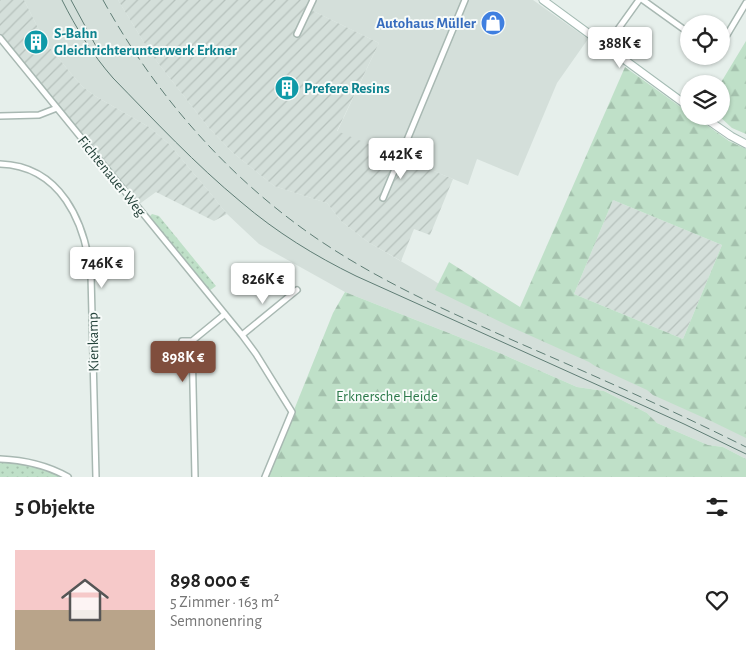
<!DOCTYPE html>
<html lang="de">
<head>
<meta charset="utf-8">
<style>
  :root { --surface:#fff; --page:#f2f2f2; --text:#222; --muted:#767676; --line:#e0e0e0; --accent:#804e3d }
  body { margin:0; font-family:"Alegreya Sans",sans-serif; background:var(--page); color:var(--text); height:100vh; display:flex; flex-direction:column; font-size:19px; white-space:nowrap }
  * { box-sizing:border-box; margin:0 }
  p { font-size:16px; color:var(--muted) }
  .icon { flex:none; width:28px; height:28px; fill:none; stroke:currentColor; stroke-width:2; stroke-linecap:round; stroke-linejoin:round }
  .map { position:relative; height:477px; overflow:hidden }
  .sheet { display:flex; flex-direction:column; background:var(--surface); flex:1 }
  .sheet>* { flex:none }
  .controls { position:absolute; left:680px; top:15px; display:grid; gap:10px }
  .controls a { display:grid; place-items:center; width:50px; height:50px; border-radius:50%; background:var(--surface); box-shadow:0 1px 4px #0004; font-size:25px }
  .price { position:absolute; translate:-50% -42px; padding:0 11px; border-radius:5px; background:#fff; color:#222; font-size:16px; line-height:32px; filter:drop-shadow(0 1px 2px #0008) }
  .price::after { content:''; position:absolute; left:50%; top:30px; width:15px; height:11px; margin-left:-8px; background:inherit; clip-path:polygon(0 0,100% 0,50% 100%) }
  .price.on { background:var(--accent); color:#fff }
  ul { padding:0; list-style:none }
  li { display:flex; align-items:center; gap:15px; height:125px; padding:0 15px }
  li+li { border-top:1px solid var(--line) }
  li span { display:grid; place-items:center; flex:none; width:140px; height:100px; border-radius:0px; color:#555 }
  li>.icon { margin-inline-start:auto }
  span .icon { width:60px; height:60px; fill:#fffc; stroke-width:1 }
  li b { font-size:21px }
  h2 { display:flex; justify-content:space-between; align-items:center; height:60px; padding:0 15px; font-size:21px }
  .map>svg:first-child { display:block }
  .built { fill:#d4dfda }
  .industrial { fill:url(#industrial-furrows) }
  .grass { fill:url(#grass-dots) }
  .forest { fill:url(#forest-firs); fill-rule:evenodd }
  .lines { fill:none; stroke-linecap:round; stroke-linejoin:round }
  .minor-casing { stroke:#a8b8b2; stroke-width:8 }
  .secondary-casing { stroke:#a4bbb3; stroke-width:9 }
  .minor { stroke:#fff; stroke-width:5 }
  .secondary { stroke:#fff; stroke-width:7 }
  .tram { stroke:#5f7d75; stroke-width:1 }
  .rail { stroke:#5f7d75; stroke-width:1; stroke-dasharray:10 5; stroke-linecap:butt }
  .labels { text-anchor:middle; stroke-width:4; stroke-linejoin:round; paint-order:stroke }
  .shop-label { font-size:15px; font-weight:bold; fill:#366cbe; stroke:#f7fbf9; text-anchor:end }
  .culture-label { font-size:15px; font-weight:bold; fill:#0d838f; stroke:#f7fbf9; text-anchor:start }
  .street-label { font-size:15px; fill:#24423a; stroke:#f7fbf9 }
  .park-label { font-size:15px; fill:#2d7a4b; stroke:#f7fbf9 }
</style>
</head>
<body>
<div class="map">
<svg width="746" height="477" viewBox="0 0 746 477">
  <defs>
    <pattern id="industrial-furrows" width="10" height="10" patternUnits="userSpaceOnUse" patternTransform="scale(1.25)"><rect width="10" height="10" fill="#d4dfda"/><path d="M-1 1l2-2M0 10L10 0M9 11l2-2" fill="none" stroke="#b6c1bc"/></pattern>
    <pattern id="grass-dots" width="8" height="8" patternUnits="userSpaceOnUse" patternTransform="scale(1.25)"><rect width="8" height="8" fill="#bfe0c8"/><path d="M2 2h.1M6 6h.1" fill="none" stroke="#a4c1ad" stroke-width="1.8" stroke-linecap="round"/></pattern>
    <pattern id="forest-firs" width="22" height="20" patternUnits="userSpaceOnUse" patternTransform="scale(1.25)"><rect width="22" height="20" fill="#bfe0c8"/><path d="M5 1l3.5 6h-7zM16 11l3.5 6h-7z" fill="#a4c1ad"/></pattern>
  </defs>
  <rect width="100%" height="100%" fill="#e6efeb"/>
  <path class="built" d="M24,0h94l33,54 57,73 24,25 42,34 53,17 15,19 26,20 65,38 33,22 280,132v25l-23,-12 -15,-2 -51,-22 -10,-10 -43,-22 -27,-4 -75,-33 -157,-62 -86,-48 -32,-30 -16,-20 -42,-50 -20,-17 -54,-31 -12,-9 -10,-11 -24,-29 -10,-17z
    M313,0h220l55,39 -31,44 -39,93 -41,-17 -9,26 -131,-53 42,-89 -70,-34z"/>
  <path class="industrial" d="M0,0h24l15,30 10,17 24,29 10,11 12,9 54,31 20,17 42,50 16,20 -13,7 -58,-29 -18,13 -135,-165 -3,-7z
    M118,0h195l-4,9 70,34 -42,88 116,48 -23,56 -16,-6 -13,32 -33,-19 -26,-20 -15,-19 -53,-17 -42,-34 -24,-25 -57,-73z
    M613,200l109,45 -39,94 -109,-45z"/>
  <path class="grass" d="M152,214l7,2 57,70 -7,5 -60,-74z
    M0,462c23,1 43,5 63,15h-63z"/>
  <path class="forest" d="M746,41v93l-14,-6 -13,-12h2v-32h-1z
    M625,67l64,46v3h5l35,25 17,8v289l-35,-17 -58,-26 -6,-5 -52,-24 -6,-4 -78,-35 -76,-37 14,-28 71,45zM613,200l109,45 -39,94 -109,-45z
    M345,292l157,62 75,33 27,4 43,22 10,10 51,22 15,2 23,12v18h-479l66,-164z"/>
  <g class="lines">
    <defs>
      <path id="minor" d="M643,0l46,33
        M297,34l16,-34
        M0,38l242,297 14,19 36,58 -27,65
        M721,45l25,-42
        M606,46l33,-46
        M0,116l39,-1 18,-7
        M0,164c61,2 85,58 91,111l5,202
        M383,198l82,-198
        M242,335l55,-45
        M182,341h10
        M0,459c24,1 47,6 68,18
        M195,477l-3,-136 33,-27"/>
      <path id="secondary" d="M543,0l146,107
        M702,116l29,20 15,8"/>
    </defs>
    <use href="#minor" class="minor-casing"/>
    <use href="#secondary" class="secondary-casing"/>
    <use href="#minor" class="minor"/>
    <use href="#secondary" class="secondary"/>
    <path class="tram" d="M62,0c14,28 30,54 51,78 41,42 83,87 128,124 35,30 74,54 115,74l328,148 62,30
      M71,0l26,48"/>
    <path class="rail" d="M103,0c52,94 124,177 213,238 63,43 133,74 203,105 76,33 153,67 227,104"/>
  </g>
  <defs>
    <symbol id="shop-disc" viewBox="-11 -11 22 22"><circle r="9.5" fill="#3f7fe0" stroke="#f7fbf9"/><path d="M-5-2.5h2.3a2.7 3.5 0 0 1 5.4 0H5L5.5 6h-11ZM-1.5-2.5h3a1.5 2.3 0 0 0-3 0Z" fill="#fff"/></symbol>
    <symbol id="building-disc" viewBox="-11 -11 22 22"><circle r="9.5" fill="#0f9aa8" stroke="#f7fbf9"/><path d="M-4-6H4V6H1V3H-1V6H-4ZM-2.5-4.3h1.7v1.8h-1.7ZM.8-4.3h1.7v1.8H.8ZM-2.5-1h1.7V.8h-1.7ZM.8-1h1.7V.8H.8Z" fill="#fff"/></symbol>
  </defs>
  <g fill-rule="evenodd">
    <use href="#shop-disc" x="479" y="9" width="28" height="28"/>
    <use href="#building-disc" x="22" y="28" width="28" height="28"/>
    <use href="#building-disc" x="273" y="74" width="28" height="28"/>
  </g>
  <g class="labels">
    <g class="shop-label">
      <text x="476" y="28">Autohaus Müller</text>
    </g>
    <g class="culture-label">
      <text x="54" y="38">S-Bahn<tspan x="54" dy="17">Gleichrichterunterwerk Erkner</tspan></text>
      <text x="304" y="93">Prefere Resins</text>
    </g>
    <g class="street-label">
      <text transform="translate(112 176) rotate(51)" y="5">Fichtenauer Weg</text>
      <text transform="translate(93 342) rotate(-91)" y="5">Kienkamp</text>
    </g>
    <g class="park-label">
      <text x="387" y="401">Erknersche Heide</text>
    </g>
  </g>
</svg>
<div class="controls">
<a><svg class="icon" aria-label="locate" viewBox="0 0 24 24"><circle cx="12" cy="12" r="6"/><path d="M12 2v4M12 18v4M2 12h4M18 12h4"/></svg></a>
<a><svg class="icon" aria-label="layers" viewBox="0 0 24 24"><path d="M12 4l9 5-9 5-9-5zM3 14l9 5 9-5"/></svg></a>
</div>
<b class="price" style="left:620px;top:69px">388K €</b>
<b class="price" style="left:401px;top:180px">442K €</b>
<b class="price" style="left:102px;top:289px">746K €</b>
<b class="price" style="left:263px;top:305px">826K €</b>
<b class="price on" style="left:183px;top:383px">898K €</b>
</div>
<section class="sheet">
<h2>5 Objekte<svg class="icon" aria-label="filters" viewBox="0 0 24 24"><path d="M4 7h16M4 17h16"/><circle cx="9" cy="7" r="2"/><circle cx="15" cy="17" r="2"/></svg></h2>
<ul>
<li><span style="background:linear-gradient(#f6c9c9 60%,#b9a48a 0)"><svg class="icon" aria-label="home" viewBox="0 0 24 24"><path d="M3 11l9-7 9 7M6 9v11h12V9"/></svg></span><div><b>898 000 €</b><p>5 Zimmer · 163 m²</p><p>Semnonenring</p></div><svg class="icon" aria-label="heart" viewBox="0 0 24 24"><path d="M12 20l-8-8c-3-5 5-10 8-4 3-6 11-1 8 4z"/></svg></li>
</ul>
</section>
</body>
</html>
